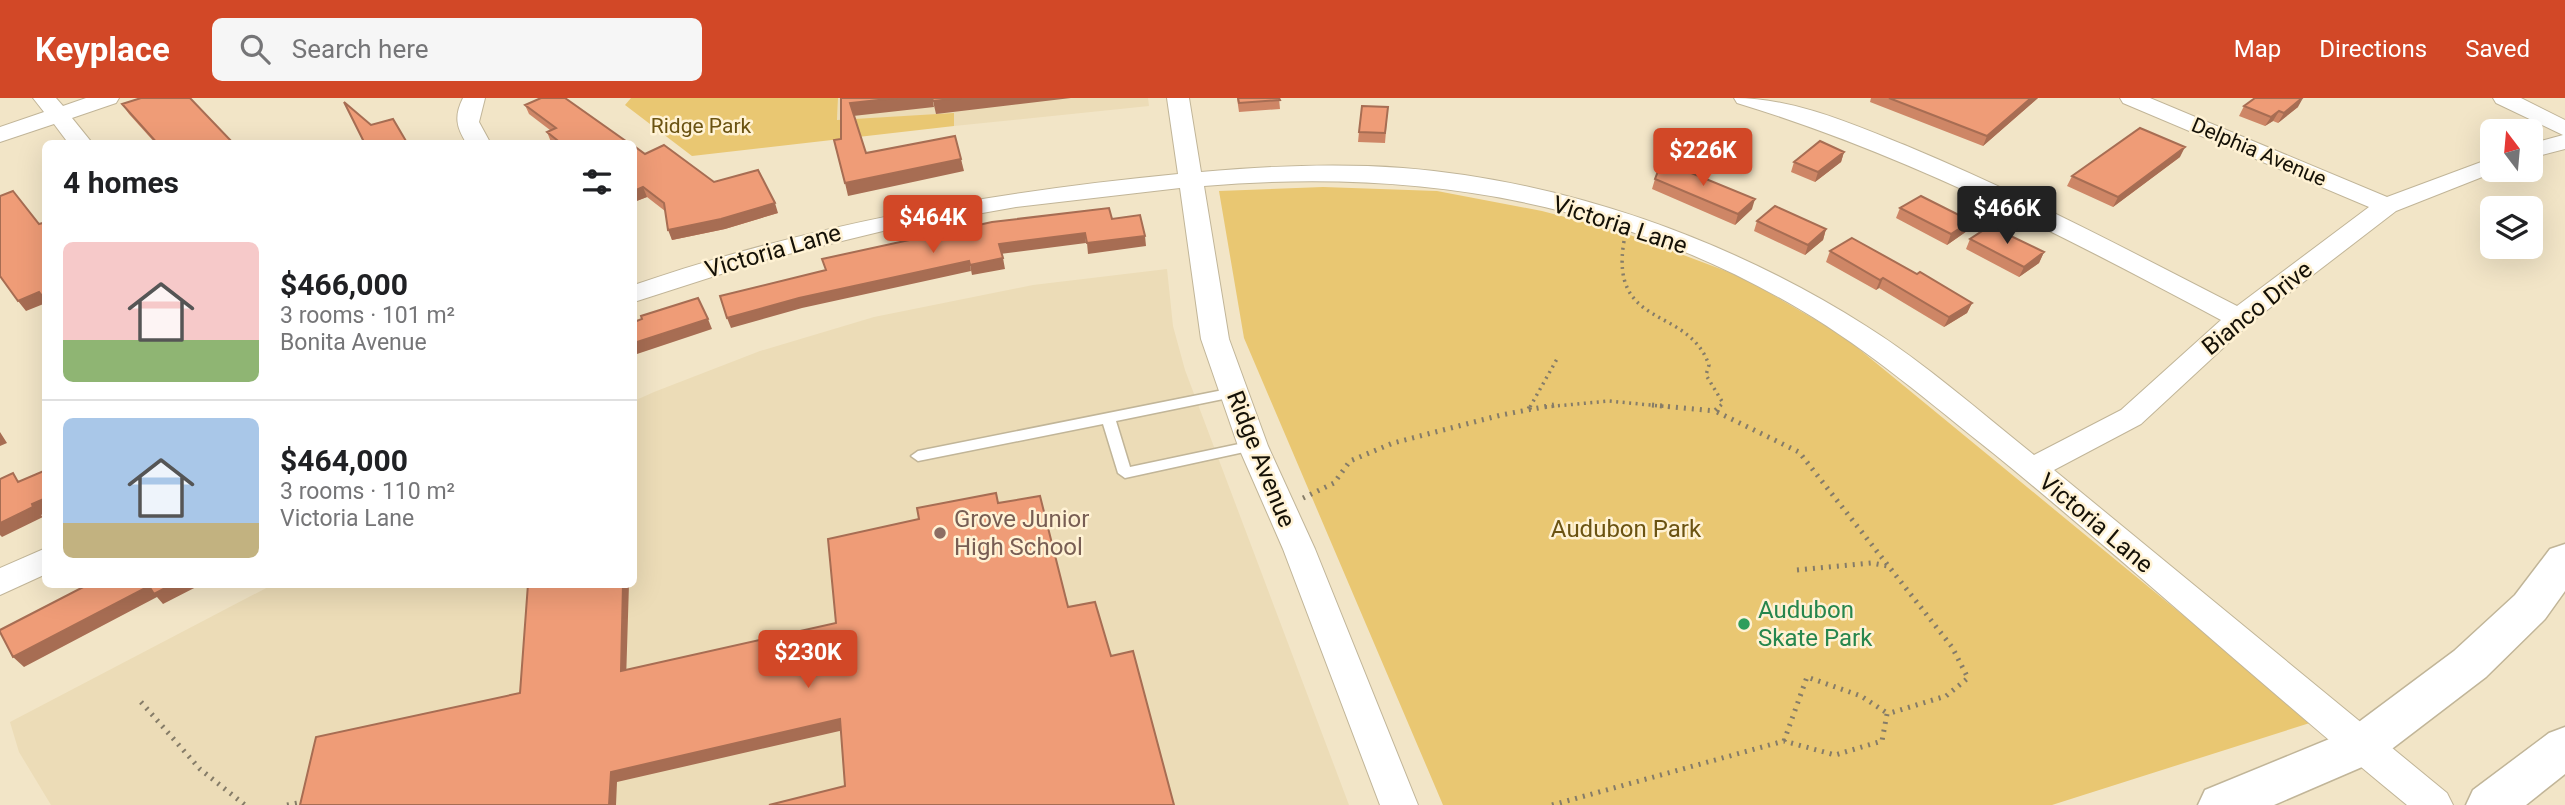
<!DOCTYPE html>
<html lang="en">
<head>
<meta charset="utf-8">
<style>
  :root { --surface:#fff; --page:#f6f6f6; --text:#202124; --muted:#757577; --line:#e0e0e0; --accent:#d24827 }
  body { margin:0; font-family:Roboto,sans-serif; background:var(--page); color:var(--text); height:100vh; display:flex; flex-direction:column; font-size:26px; white-space:nowrap }
  * { box-sizing:border-box; margin:0 }
  p { font-size:23px; color:var(--muted) }
  .icon { flex:none; width:38px; height:38px; fill:none; stroke:currentColor; stroke-width:2; stroke-linecap:round; stroke-linejoin:round }
  .map { position:relative; flex:1; overflow:hidden }
  .details { position:absolute; left:42px; top:42px; width:595px; height:448px; display:flex; flex-direction:column; background:var(--surface); border-radius:10px; box-shadow:0 7px 28px #0002 }
  .details>* { flex:none }
  .needle { width:46px; rotate:344deg }
  .fabs { position:absolute; left:2480px; top:21px; display:grid; gap:14px }
  .fabs a { display:grid; place-items:center; width:63px; height:63px; border-radius:10px; background:var(--surface); box-shadow:0 7px 28px #0002; font-size:35px }
  .price { position:absolute; translate:-50% -60px; padding:0 16px; border-radius:7px; background:var(--accent); color:#fff; font-size:23px; line-height:46px; filter:drop-shadow(0 2px 4px #0008) }
  .price::after { content:''; position:absolute; left:50%; top:42px; width:21px; height:16px; margin-left:-10px; background:inherit; clip-path:polygon(0 0,100% 0,50% 100%) }
  .price.current { background:#222; color:#fff }
  ul { padding:0; list-style:none }
  li { display:flex; align-items:center; gap:21px; height:175px; padding:0 21px }
  li+li { border-top:2px solid var(--line) }
  li span { display:grid; place-items:center; flex:none; width:196px; height:140px; border-radius:10px; color:#555 }
  li>.icon { margin-inline-start:auto }
  span .icon { width:84px; height:84px; fill:#fffc; stroke-width:1 }
  li b { font-size:30px }
  h2 { display:flex; justify-content:space-between; align-items:center; height:84px; padding:0 21px; font-size:30px }
  header { display:flex; align-items:center; gap:42px; box-sizing:border-box; height:98px; padding:0 35px; background:var(--accent); color:#fff }
  header strong { font-size:33px }
  nav { display:flex; gap:38px; margin-inline-start:auto; font-size:24px }
  .search { width:490px; height:63px; background:var(--page); display:flex; align-items:center; gap:18px; box-sizing:border-box; padding:0 24px; border-radius:10px; color:var(--muted); font-size:26px }
  .map>svg:first-child { display:block }
  .built { fill:#ecdcb7 }
  .green { fill:#e9c772 }
  .lines { fill:none; stroke-linecap:round; stroke-linejoin:round }
  .lane-casing { stroke:#c1b598; stroke-width:3 }
  .street-casing { stroke:#c1b598; stroke-width:2 }
  .secondary-casing { stroke:#c1b598; stroke-width:3 }
  .path-far1 { stroke:#857c68; stroke-width:3.5; stroke-dasharray:2 4.5; stroke-linecap:butt }
  .path { stroke:#857c68; stroke-width:5; stroke-dasharray:2 6; stroke-linecap:butt }
  .lane { fill:#fff; fill-rule:evenodd }
  .street { fill:#fff; fill-rule:evenodd }
  .secondary { fill:#fff; fill-rule:evenodd }
  .wall { fill:#ce8666 }
  .shaded-wall { fill:#a76d53 }
  .building { fill:#ef9c77; stroke:#a76d53; stroke-width:2 }
  .education-dot { fill:#8d6e63; stroke:#fff2d4; stroke-width:2.5 }
  .leisure-dot { fill:#2e9e5b; stroke:#fff2d4; stroke-width:2.5 }
  .labels { text-anchor:middle; stroke-width:5; stroke-linejoin:round; paint-order:stroke }
  .far-park-label { font-size:21px; fill:#6b5312; stroke:#fff2d4 }
  .far-street-label { font-size:21px; fill:#151107; stroke:#fff2d4 }
  .street-label { font-size:24px; fill:#151107; stroke:#fff2d4 }
  .education-label { font-size:24px; fill:#785e54; stroke:#fff2d4; text-anchor:start }
  .park-label { font-size:24px; fill:#6b5312; stroke:#fff2d4 }
  .leisure-label { font-size:24px; fill:#27864d; stroke:#fff2d4; text-anchor:start }
</style>
</head>
<body>
<header>
<strong>Keyplace</strong>
<div class="search"><svg class="icon" aria-label="search" viewBox="0 0 24 24"><circle cx="10" cy="10" r="6"/><path d="M15 15l6 6"/></svg>Search here</div>
<nav><a>Map</a><a>Directions</a><a>Saved</a></nav>
</header>
<div class="map">
<svg width="2565" height="707" viewBox="0 0 2565 707">
  <rect width="100%" height="100%" fill="#f2e5c7"/>
  <path class="built" d="M838,0h310l1,8 -195,20v-12l-117,6z
    M1167,171l6,57 12,44 164,435h-1298l-32,-53 -9,-30 262,-137 362,-1v-183l20,-9 106,-41 114,-34 159,-32z"/>
  <path class="green" d="M631,0h207l-1,22 117,-7v13l-262,30 -67,-51z
    M1323,89l114,4 105,20 80,21 120,45 100,58 471,387 -261,83h-609l-199,-467 -25,-147z"/>
  <g class="lines">
    <defs>
      <path id="lane" d="M1233,290l7,5 -2,3 -122,25 14,46 123,-26 7,5 -2,3 -133,29 -7,-5 -15,-49 -185,37 -7,-5 7,-5z"/>
      <path id="street" d="M33,0h23l7,8 23,-8h33l-3,5 -44,15 21,26h-24l-15,-20 -54,18v-15l44,-15z
        M463,0h22l-6,24 12,22h-24c-11,-17 -13,-28 -4,-46z
        M1167,0h22l12,74c67,-6 135,-9 202,-4 162,13 326,71 463,158 59,37 113,85 168,129l87,-45 100,-90c-157,-84 -313,-165 -484,-217l-3,-5c60,0 118,26 173,48 113,47 221,104 330,160l132,-99 -246,-104 -3,-5h30l237,99 105,-39v12h8l-104,41 -147,113 -108,100 -87,46 393,323 6,12h-46c-141,-115 -274,-238 -414,-352 -63,-50 -123,-102 -192,-143 -186,-110 -385,-142 -597,-124l25,153 39,107 47,103 103,256h-38l-97,-256 -45,-103 -37,-107 -21,-151 -164,19 -129,23 -119,29 -134,43v-17c177,-61 358,-93 544,-111z
        M2493,0h28l44,22v29l-35,9v-14l33,-9 -67,-32z
        M46,450v26l-46,21v-27z"/>
      <path id="secondary" d="M2565,446v47l-20,28 -59,58 -110,84 -102,44h-76l7,-15 139,-57 110,-82 61,-56 35,-46z
        M2565,629v47l-39,31h-60l7,-15 76,-57z"/>
    </defs>
    <use href="#lane" class="lane-casing"/>
    <use href="#street" class="street-casing"/>
    <use href="#secondary" class="secondary-casing"/>
    <path class="path-far1" d="M1624,143c-15,89 64,64 85,124l-3,10 17,28 -4,4
      M1530,309l27,-48
      M1545,309l64,-6 62,6"/>
    <path class="path" d="M1652,307l63,6 6,-6
      M1529,311l2,-4
      M1303,400l31,-15 16,-22 43,-18 108,-28 53,-10
      M1797,472l74,-7 17,3
      M141,604l59,67 45,36
      M1784,643l23,-64 54,19 26,17
      M287,707l16,-3
      M1552,707l232,-64 51,14 47,-14 5,-27 59,-18 22,-18 -16,-31 -153,-195 -84,-41"/>
    <use href="#lane" class="lane"/>
    <use href="#street" class="street"/>
    <use href="#secondary" class="secondary"/>
  </g>
  <path class="wall" d="M1237,0h42l1,11 -41,3z
    M1871,0h167l-55,48 -113,-44z
    M122,6l112,40h-78l-27,-30z
    M525,7l105,39h-77l-2,-2 -4,-10 3,-2 -21,-16z
    M2244,8l54,1 -20,16 -5,-2 -8,5 -26,-10z
    M1388,9l-3,36 -27,-1 1,-10z
    M634,48l11,8 69,28 64,31 -53,16 -53,11 -7,-29 -18,-14 -13,5z
    M1844,54l-3,10 -26,20 -24,-10 3,-10z
    M2180,59l-67,50 -46,-21 5,-10z
    M1655,81l97,30 -17,16 -83,-36z
    M1900,110l71,13 -4,10 -20,14 -51,-27z
    M1757,123l69,8 -3,11 -18,15 -51,-24z
    M1970,141l74,13 -5,11 -20,14 -53,-28z
    M1830,153l87,23 55,29 -5,10 -23,14 -65,-39 -3,2 -50,-28z"/>
  <path class="shaded-wall" d="M897,0h35l2,9 -81,9 -3,-13z
    M961,0h110l-135,16 -3,-13z
    M2031,0h7l-55,48 4,-10z
    M2303,0l-5,9 -20,16 6,-10z
    M2279,13l-6,10 -8,5 6,-9z
    M2185,49l-5,10 -67,50 5,-10z
    M1844,54l-3,10 -26,20 3,-10z
    M961,61l3,12 -116,25 -3,-13z
    M643,89l4,10 -13,5v-11z
    M1755,101l-3,10 -17,16 3,-11z
    M775,105l3,10 -53,16 -53,11 -4,-10z
    M1971,123l-4,10 -20,14 4,-11z
    M1826,131l-3,11 -18,15 3,-10z
    M1085,135l1,10 -86,11 -1,-10z
    M1145,138l1,10 -58,8 -1,-11z
    M2044,154l-5,11 -20,14 5,-10z
    M1003,160l2,11 -33,6 -2,-10z
    M969,163l2,10 -169,37 -71,20 -4,-10 72,-20z
    M1883,180l-4,10 -3,2 4,-10z
    M39,194l7,8v3l-20,8 -8,-10z
    M1972,205l-5,10 -23,14 5,-10z
    M708,221l4,10 -78,26v-12z
    M0,334l7,11 -7,3z
    M46,400v15l-5,2 2,2 -41,20 -2,-2v-12l32,-19z
    M173,486h29l-39,20 -6,-7 -133,70 -11,-10 136,-71z
    M623,486h6l-3,97 -5,-10z
    M840,621l4,11 -227,52 -1,23h-7l2,-33z"/>
  <path class="building" d="M141,0h49l44,46h-76l-36,-40z
    M541,0h24l65,46h-68l-15,-12 9,-4 -31,-23z
    M841,0h56l-47,5 16,50 89,-17 6,23 -116,24 -11,-43 7,-1z
    M932,0h29l-28,3z
    M1238,0h41l1,2 -41,3z
    M1889,0h142l-44,38z
    M2255,0h47l-18,15 -5,-2 -8,6 -27,-11z
    M344,4l27,23 22,-6 13,22 -7,3h-34z
    M1362,8l26,1 -3,26 -26,-1z
    M2140,30l45,19 -67,50 -46,-21z
    M1820,43l24,11 -26,20 -24,-10z
    M664,47l50,37 44,-12 17,33 -54,16 -53,11 -4,-27 -21,-16 -9,4v-45l11,8z
    M1662,63l93,38 -17,15 -83,-35z
    M13,93l26,33 7,-2v79l-7,-9 -21,9 -18,-25v-80z
    M1921,98l50,25 -20,13 -51,-26z
    M1775,108l51,23 -18,16 -51,-24z
    M1109,110l3,11 28,-4 5,21 -58,7 -2,-10 -86,11 4,14 -33,7 -1,-4 -170,37 -72,20 -7,-22 106,-26 -4,-11 170,-37z
    M1990,128l54,26 -20,15 -54,-28z
    M1852,140l65,36 3,-2 52,31 -23,14 -66,-39 -3,2 -50,-29z
    M698,200l10,21 -74,24v-21l8,-3 -1,-3z
    M46,372v28l-14,6 1,3 -33,16v-44l13,-6 5,9z
    M996,395l2,10 42,-7 28,111 27,-5 16,54 22,-5 41,154h-405l76,-19 -5,-67 -229,53 -2,33h-309l16,-68 204,-44 8,-109h95l-2,87 215,-48 -8,-84 91,-20 -2,-11z
    M89,486h84l-19,10 -5,-8 -136,71 -13,-25v-2z"/>
  <circle class="education-dot" cx="940" cy="435" r="7"/>
  <circle class="leisure-dot" cx="1744" cy="526" r="7"/>
  <g class="labels">
    <g class="far-park-label">
      <text x="701" y="35">Ridge Park</text>
    </g>
    <g class="far-street-label">
      <text transform="translate(2259 54) rotate(23)" y="7">Delphia Avenue</text>
    </g>
    <g class="street-label">
      <text transform="translate(1620 127) rotate(18)" y="8">Victoria Lane</text>
      <text transform="translate(773 153) rotate(-16)" y="8">Victoria Lane</text>
      <text transform="translate(2257 210) rotate(-39)" y="8">Bianco Drive</text>
      <text transform="translate(1261 361) rotate(68)" y="8">Ridge Avenue</text>
      <text transform="translate(2096 425) rotate(40)" y="8">Victoria Lane</text>
    </g>
    <g class="education-label">
      <text x="954" y="429">Grove Junior<tspan x="954" dy="28">High School</tspan></text>
    </g>
    <g class="park-label">
      <text x="1626" y="439">Audubon Park</text>
    </g>
    <g class="leisure-label">
      <text x="1758" y="520">Audubon<tspan x="1758" dy="28">Skate Park</tspan></text>
    </g>
  </g>
</svg>
<div class="fabs">
<a><svg class="needle" viewBox="-14 -14 28 28"><path d="M0-13l5 13h-10z" fill="#e53935"/><path d="M0 13l5-13h-10z" fill="#757577"/></svg></a>
<a><svg class="icon" aria-label="layers" viewBox="0 0 24 24"><path d="M12 4l9 5-9 5-9-5zM3 14l9 5 9-5"/></svg></a>
</div>
<b class="price" style="left:1703px;top:90px">$226K</b>
<b class="price current" style="left:2007px;top:148px">$466K</b>
<b class="price" style="left:933px;top:157px">$464K</b>
<b class="price" style="left:808px;top:592px">$230K</b>
<section class="details">
<h2>4 homes<svg class="icon" aria-label="filters" viewBox="0 0 24 24"><path d="M4 7h16M4 17h16"/><circle cx="9" cy="7" r="2"/><circle cx="15" cy="17" r="2"/></svg></h2>
<ul>
<li><span style="background:linear-gradient(#f6c9c9 70%,#8fb573 0)"><svg class="icon" aria-label="home" viewBox="0 0 24 24"><path d="M3 11l9-7 9 7M6 9v11h12V9"/></svg></span><div><b>$466,000</b><p>3 rooms · 101 m²</p><p>Bonita Avenue</p></div></li>
<li><span style="background:linear-gradient(#a9c7e8 75%,#c2b280 0)"><svg class="icon" aria-label="home" viewBox="0 0 24 24"><path d="M3 11l9-7 9 7M6 9v11h12V9"/></svg></span><div><b>$464,000</b><p>3 rooms · 110 m²</p><p>Victoria Lane</p></div></li>
</ul>
</section>
</div>
</body>
</html>
